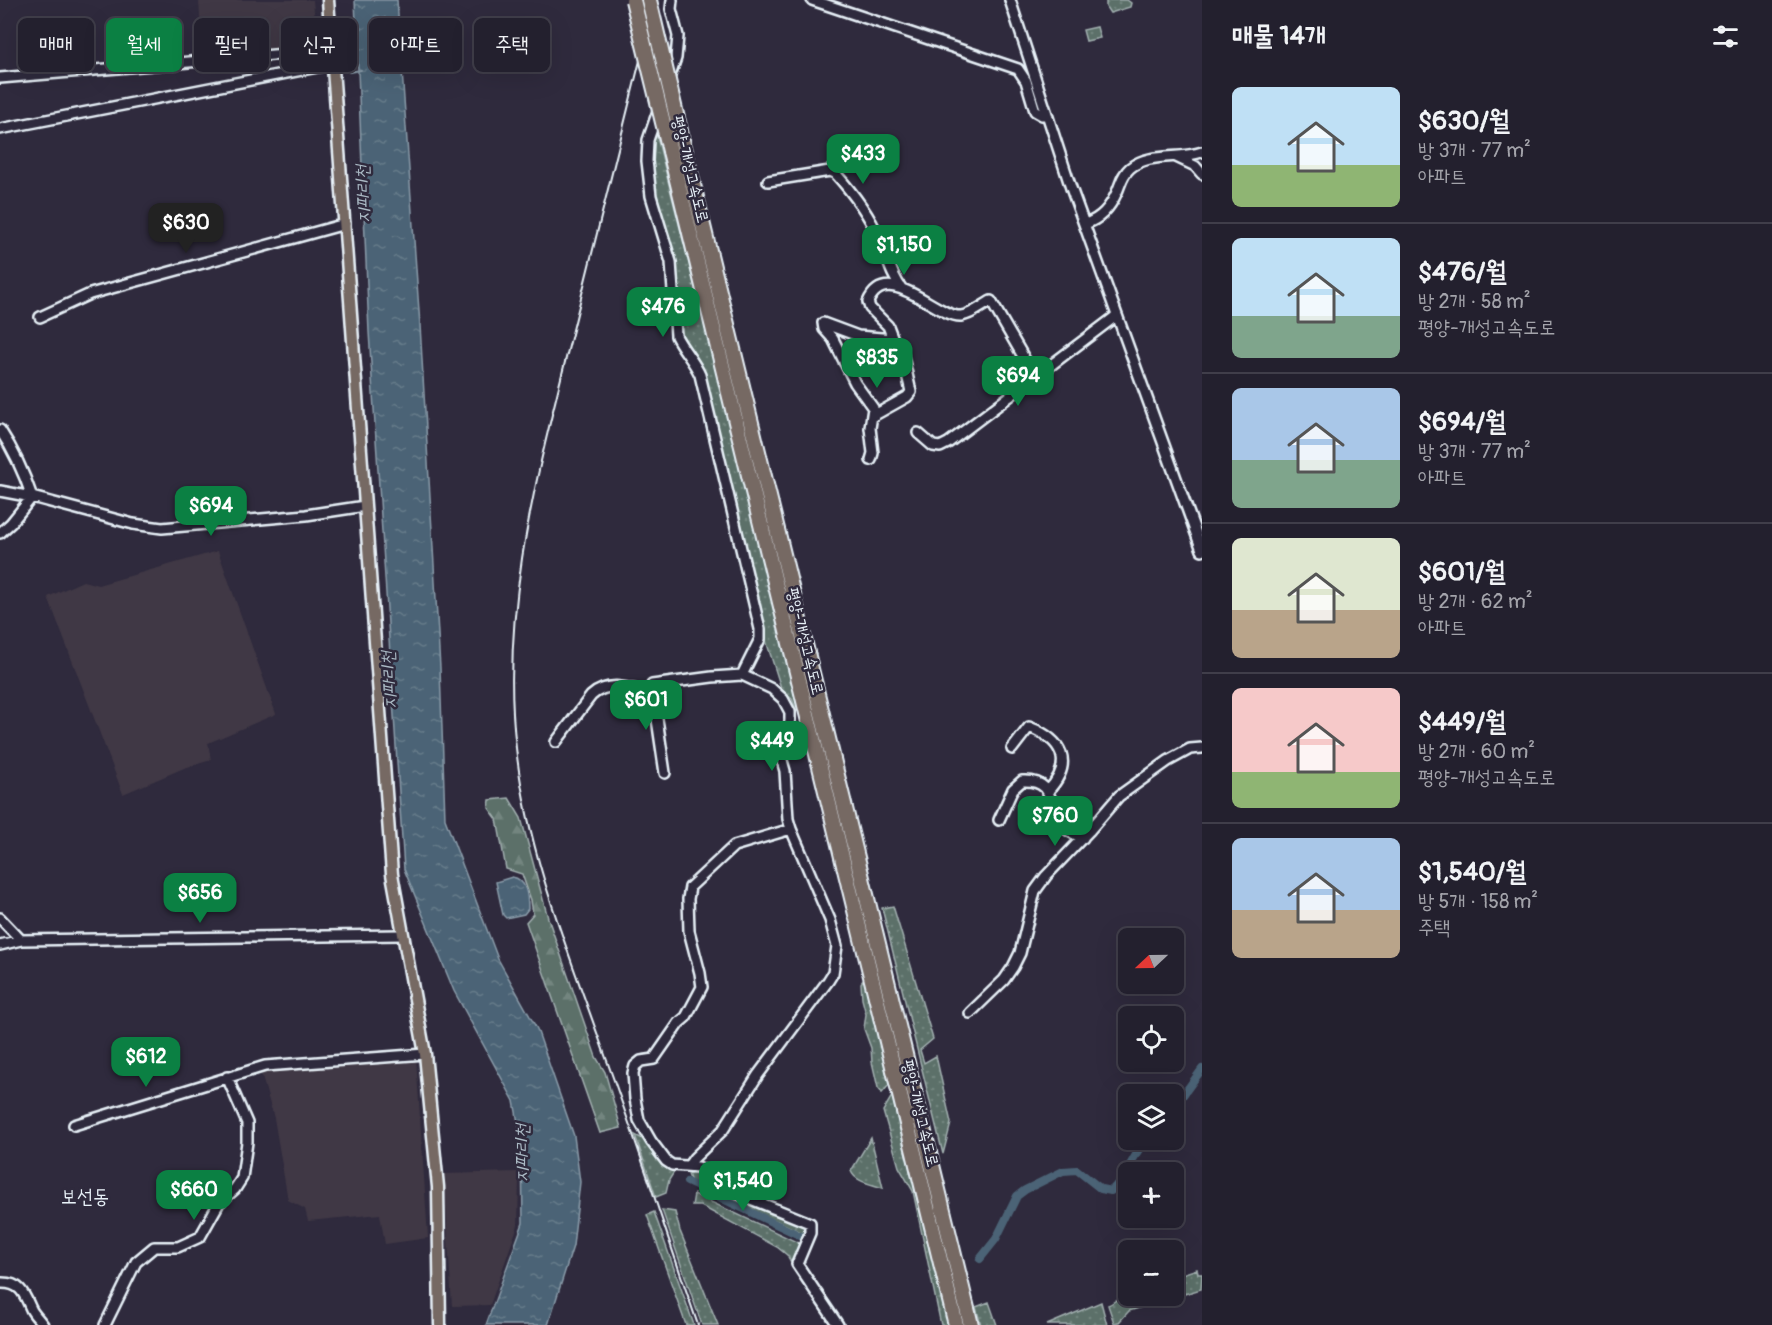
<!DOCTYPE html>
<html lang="ko">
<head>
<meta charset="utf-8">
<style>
  :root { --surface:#23202e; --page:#2b2836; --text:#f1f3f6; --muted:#a3a3aa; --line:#403e4a; --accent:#0b8043 }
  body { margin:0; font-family:Pangolin,"Poor Story",sans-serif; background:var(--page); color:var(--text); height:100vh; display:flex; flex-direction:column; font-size:22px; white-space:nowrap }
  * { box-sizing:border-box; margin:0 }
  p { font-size:20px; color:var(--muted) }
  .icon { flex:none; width:33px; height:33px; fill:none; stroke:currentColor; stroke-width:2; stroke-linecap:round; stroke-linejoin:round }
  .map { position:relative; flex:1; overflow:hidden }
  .sheet { display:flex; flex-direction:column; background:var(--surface); width:570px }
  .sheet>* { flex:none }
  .top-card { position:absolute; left:18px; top:18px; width:570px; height:54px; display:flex; gap:12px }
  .needle { width:39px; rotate:248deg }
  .fabs { position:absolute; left:1118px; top:928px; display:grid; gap:12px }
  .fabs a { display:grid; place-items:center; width:66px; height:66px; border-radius:9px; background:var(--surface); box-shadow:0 6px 24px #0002,0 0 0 2px var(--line); font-size:30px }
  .price { position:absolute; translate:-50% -51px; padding:0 14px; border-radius:12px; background:var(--accent); color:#fff; font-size:20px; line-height:39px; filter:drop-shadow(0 2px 3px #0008) }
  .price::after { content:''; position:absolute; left:50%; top:36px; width:18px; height:14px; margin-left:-9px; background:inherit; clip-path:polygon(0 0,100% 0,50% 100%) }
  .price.on { background:#222; color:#fff }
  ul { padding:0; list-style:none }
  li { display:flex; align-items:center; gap:18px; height:150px; padding:0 30px }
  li+li { border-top:2px solid var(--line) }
  li span { display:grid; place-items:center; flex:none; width:168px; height:120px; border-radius:9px; color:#555 }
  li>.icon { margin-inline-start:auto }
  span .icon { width:72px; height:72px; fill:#fffc; stroke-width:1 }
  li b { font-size:26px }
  h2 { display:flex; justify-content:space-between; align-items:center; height:72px; padding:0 30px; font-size:26px }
  .tag { padding:0 21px; border-radius:9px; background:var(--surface); box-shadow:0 6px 24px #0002,0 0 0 2px var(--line); font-size:21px; line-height:54px }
  .tag.on { background:var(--accent); color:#fff }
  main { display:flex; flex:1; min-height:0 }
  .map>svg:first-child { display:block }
  .built { fill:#413945 }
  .grass { fill:url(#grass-dots); stroke:#a2b0b0; stroke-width:1.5 }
  .forest { fill:url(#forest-firs); stroke:#a2b0b0; stroke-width:1.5 }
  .water { fill:url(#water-ripples); stroke:#8a9caa; stroke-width:1.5 }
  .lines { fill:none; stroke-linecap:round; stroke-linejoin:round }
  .stream { stroke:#8a9caa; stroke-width:2 }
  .canal { stroke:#4c6476; stroke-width:8 }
  .minor-casing { stroke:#e8f1f8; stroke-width:14 }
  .major-casing { stroke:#e8f1f8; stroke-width:15 }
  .highway-casing { stroke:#e8f1f8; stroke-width:18 }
  .minor { stroke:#2f2a3d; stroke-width:9 }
  .major { stroke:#766964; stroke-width:10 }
  .highway { stroke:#766964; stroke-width:14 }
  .rail { stroke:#e8f1f8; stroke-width:2 }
  .highway-bridge-casing { stroke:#e8f1f8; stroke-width:18; stroke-linecap:butt }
  .highway-bridge { stroke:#766964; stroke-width:14 }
  .labels { text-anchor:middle; stroke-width:5; stroke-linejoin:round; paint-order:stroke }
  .street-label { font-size:16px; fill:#e8f1f8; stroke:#2f2a3d }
  .water-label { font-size:18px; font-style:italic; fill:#aab9c4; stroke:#2f2a3d }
  .quarter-label { font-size:20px; fill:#e8f1f8; stroke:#2f2a3d }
</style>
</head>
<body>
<main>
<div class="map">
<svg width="1202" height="1325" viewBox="0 0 1202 1325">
  <defs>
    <pattern id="grass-dots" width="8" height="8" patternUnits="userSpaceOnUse" patternTransform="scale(1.5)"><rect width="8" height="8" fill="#5b7069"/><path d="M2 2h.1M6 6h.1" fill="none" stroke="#73857f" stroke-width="1.8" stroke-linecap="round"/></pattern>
    <pattern id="forest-firs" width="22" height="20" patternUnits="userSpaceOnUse" patternTransform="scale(1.5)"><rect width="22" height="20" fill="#5b7069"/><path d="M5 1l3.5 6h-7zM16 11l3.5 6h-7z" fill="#73857f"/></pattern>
    <pattern id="water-ripples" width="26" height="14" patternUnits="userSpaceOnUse" patternTransform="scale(1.5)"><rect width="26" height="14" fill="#4c6476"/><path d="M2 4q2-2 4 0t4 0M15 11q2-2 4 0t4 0" fill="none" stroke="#667b8a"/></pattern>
  </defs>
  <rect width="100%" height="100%" fill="#2f2a3d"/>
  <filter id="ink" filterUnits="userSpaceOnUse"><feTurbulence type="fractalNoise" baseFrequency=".0167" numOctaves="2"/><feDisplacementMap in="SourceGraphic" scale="12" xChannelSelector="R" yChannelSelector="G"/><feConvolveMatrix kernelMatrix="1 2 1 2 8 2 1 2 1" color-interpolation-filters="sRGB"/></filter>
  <g filter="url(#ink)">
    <path class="built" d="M199,0h114l5,56 -115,9z
      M218,551l58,163 -68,29 3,17 -27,8 -61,26 -75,-197 35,-16 15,4z
      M416,1058l12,180 -43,6 -5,-30 -72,7 -3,-12 -17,-9 -14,-82 -14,-48z
      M519,1172l-1,53 -28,80 -38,1 -8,-132z"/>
    <path class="grass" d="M1106,0h21l4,3 -1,4 -20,6 -4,-6z
      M1097,27l3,11 -14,3 -3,-11z
      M656,133l145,575 -4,3 -5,-12 -10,-8 -19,-60 -48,-208 -38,-93 -3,-76 -20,-53 -4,-35v-26z
      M893,906l40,133 -13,11 4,13 12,-7 15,67 -8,31 -61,-246z
      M866,976l23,109 -7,8 -4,-5 -6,-26 -1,-14 -7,-19 2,-15 -4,-15 -1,-16z
      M892,1096l56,229h-7l-28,-134 -14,-24 -16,-56z
      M635,1135l6,3 33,31v3l-5,8 -3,13 -10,4z
      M871,1138l12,50c-11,-4 -28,-6 -32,-17z
      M694,1171h5l26,20 82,37 -2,6 -110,-50 -4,-2 -3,-8z
      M694,1194l107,50 -9,20 -5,-9 -10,-8 -76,-41h-9z
      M662,1210l13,2 5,19 38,94h-16z
      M654,1212l40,113h-8l-39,-110z
      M1197,1269l1,5h4l-1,15 -72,22 -10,11 -5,1 -6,-18c8,-3 15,-12 20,-13v4h45v-19z
      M989,1302l8,23h-16l-5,-18z
      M1101,1302l6,23h-60z"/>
    <path class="forest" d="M509,798l12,20 27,100 48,139 9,15 16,56 -21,5 -74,-211 7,-8 -2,-14 -9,-26 -16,-5 -9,-50 -8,-11 1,-8z"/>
    <path class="water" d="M355,0h42l23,325 20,343 5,151 53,140 39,70 37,107 6,46 -7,64 -25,79h-62l37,-102 -1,-79 -8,-43 -60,-110 -50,-122 -35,-537z
      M512,877c15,2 16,20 16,32l-4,5 -18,4 -3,-3 -7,-33z"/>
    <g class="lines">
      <path class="stream" d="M349,72l12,-2
        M306,74l17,-2"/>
      <path class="canal" d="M1173,1109l29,-40
        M687,1182l116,55
        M980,1259l16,-20 21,-43 8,-6 38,-19 14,-1 24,19 10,2c15,-14 22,-34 34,-51"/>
      <defs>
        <path id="minor" d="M672,0l-1,9 7,27 -2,22 -28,82 -1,21 4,35 20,66 5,74c7,14 18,25 24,39l60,254v10l-18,36
          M812,0l206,69 8,12 9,30 7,4h4
          M1010,0l61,188 131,362
          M0,78l332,-28
          M0,129l333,-65
          M1176,157l19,9 7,8
          M768,181l62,-10 5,2c18,20 34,41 44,65 8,17 11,36 23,51
          M1085,224c16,-5 25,-16 32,-32 4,-9 5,-17 13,-24 19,-16 49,-8 72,-16
          M40,317l50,-23 255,-70
          M823,323l1,6 9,10 22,44 18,25 -3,20 3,25 -2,7
          M823,323l35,13 35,3
          M844,362l28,-24
          M873,416l34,-19 4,-5 -9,-40 -9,-13 -5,-13 -18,-18 -2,-6c19,-43 69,16 93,14 10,-1 21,-10 30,-15l44,76
          M0,430c14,21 24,43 32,67l101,27 29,4 144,-13 59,-9
          M918,433l15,13 7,1 8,-4 168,-127
          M0,491l32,6 -21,26 -11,10
          M556,742l35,-46c19,-17 40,-7 63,-1
          M1012,749l17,-22c34,13 45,36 19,64
          M665,773l-13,-88 60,-8 30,-2 30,14 11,10 7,13v9l-2,12 -7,16v8l4,14 3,48 3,10 39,91 7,26 -4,27 -5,8 -70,94 -35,55 -29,28 -5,7
          M999,820l14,-31 9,-8c36,-2 25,28 40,45 5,5 14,9 21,12
          M791,829l-57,17 -44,41 -2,12 1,32 11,42 2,14 -16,30 -7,6 -25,36 -13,2 -6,5 -2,7 2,26 4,21 12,21 15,20 6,4 26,2 38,26 74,30v10l-13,31 41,61
          M0,918l21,22
          M0,945l21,-5 382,-5
          M970,1013l34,-33 9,-13 7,-14 15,-62 11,-15 43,-45 30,-35 49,-35 22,-12 12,-1
          M74,1125l191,-59 160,-12
          M0,1283c20,-1 24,10 31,26 3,6 8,10 12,16
          M105,1325l31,-63 18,-15h24l22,-10 19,-34 16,-14 7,-11 5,-36v-19l-20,-46"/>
        <path id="major" d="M328,0l64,874 33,180 13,133 2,138"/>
        <path id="highway" d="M684,148l287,1177
          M670,151l286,1174"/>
      </defs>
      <use href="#minor" class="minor-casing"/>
      <use href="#major" class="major-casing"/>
      <use href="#highway" class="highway-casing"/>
      <use href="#minor" class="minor"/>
      <use href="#major" class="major"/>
      <use href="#highway" class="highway"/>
      <path class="rail" d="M655,0c-29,118 -59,236 -88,354 -32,129 -67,260 -51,394 12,108 54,208 90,310 32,88 61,178 92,267"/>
      <defs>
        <path id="highway-bridge" d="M633,0l37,151
          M649,0l35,148"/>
      </defs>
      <use href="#highway-bridge" class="highway-bridge-casing"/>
      <use href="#highway-bridge" class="highway-bridge"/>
    </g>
  </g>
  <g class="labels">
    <g class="street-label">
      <text transform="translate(691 169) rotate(76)" y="6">평양-개성고속도로</text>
      <text transform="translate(806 641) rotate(76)" y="6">평양-개성고속도로</text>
      <text transform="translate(921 1113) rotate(76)" y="6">평양-개성고속도로</text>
    </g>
    <g class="water-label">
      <text transform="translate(363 194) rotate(-92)" y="6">지파리천</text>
      <text transform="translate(389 680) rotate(-93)" y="6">지파리천</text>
      <text transform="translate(522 1153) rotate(-90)" y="6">지파리천</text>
    </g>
    <g class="quarter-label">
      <text x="85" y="1203">보선동</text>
    </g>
  </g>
</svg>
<div class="fabs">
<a><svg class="needle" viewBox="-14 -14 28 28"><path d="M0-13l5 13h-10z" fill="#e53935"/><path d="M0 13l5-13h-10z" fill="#a3a3aa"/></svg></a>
<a><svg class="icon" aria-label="locate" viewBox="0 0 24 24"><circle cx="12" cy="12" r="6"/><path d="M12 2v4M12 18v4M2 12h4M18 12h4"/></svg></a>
<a><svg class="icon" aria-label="layers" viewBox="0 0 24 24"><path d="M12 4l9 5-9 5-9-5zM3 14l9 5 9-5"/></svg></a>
<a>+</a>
<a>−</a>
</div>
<b class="price" style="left:863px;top:185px">$433</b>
<b class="price on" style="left:186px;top:254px">$630</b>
<b class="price" style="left:904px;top:276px">$1,150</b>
<b class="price" style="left:663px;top:338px">$476</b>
<b class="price" style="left:877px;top:389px">$835</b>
<b class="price" style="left:1018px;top:407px">$694</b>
<b class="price" style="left:211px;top:537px">$694</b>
<b class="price" style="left:646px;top:731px">$601</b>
<b class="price" style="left:772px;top:772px">$449</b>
<b class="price" style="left:1055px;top:847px">$760</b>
<b class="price" style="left:200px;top:924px">$656</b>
<b class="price" style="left:146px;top:1088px">$612</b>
<b class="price" style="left:743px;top:1212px">$1,540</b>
<b class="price" style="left:194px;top:1221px">$660</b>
<div class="top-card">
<a class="tag">매매</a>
<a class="tag on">월세</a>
<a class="tag">필터</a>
<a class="tag">신규</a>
<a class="tag">아파트</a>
<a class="tag">주택</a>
</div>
</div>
<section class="sheet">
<h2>매물 14개<svg class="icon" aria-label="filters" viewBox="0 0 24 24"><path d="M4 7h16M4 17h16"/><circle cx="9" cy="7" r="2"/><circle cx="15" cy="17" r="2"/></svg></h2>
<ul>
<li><span style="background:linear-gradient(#bfe0f5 65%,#8fb573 0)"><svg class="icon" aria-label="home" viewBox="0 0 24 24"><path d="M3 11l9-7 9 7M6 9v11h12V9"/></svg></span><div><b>$630/월</b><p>방 3개 · 77 m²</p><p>아파트</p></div></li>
<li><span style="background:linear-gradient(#bfe0f5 65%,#7fa58c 0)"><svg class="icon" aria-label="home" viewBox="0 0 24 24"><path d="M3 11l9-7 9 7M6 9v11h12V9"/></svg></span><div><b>$476/월</b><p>방 2개 · 58 m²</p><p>평양-개성고속도로</p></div></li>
<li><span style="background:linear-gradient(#a9c7e8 60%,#7fa58c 0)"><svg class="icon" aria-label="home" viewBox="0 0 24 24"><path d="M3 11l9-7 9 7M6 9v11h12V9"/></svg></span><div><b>$694/월</b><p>방 3개 · 77 m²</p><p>아파트</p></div></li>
<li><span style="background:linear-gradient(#dfe7d0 60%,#b9a48a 0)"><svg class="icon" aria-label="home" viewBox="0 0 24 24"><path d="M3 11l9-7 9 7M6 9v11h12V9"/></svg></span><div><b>$601/월</b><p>방 2개 · 62 m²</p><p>아파트</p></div></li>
<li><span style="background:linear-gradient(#f6c9c9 70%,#8fb573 0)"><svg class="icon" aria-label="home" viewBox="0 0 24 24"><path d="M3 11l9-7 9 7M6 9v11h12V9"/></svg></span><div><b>$449/월</b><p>방 2개 · 60 m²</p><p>평양-개성고속도로</p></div></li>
<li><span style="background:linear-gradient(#a9c7e8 60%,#b9a48a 0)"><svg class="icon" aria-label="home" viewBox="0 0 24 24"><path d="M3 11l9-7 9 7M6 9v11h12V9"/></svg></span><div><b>$1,540/월</b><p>방 5개 · 158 m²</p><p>주택</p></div></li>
</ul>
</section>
</main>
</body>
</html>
